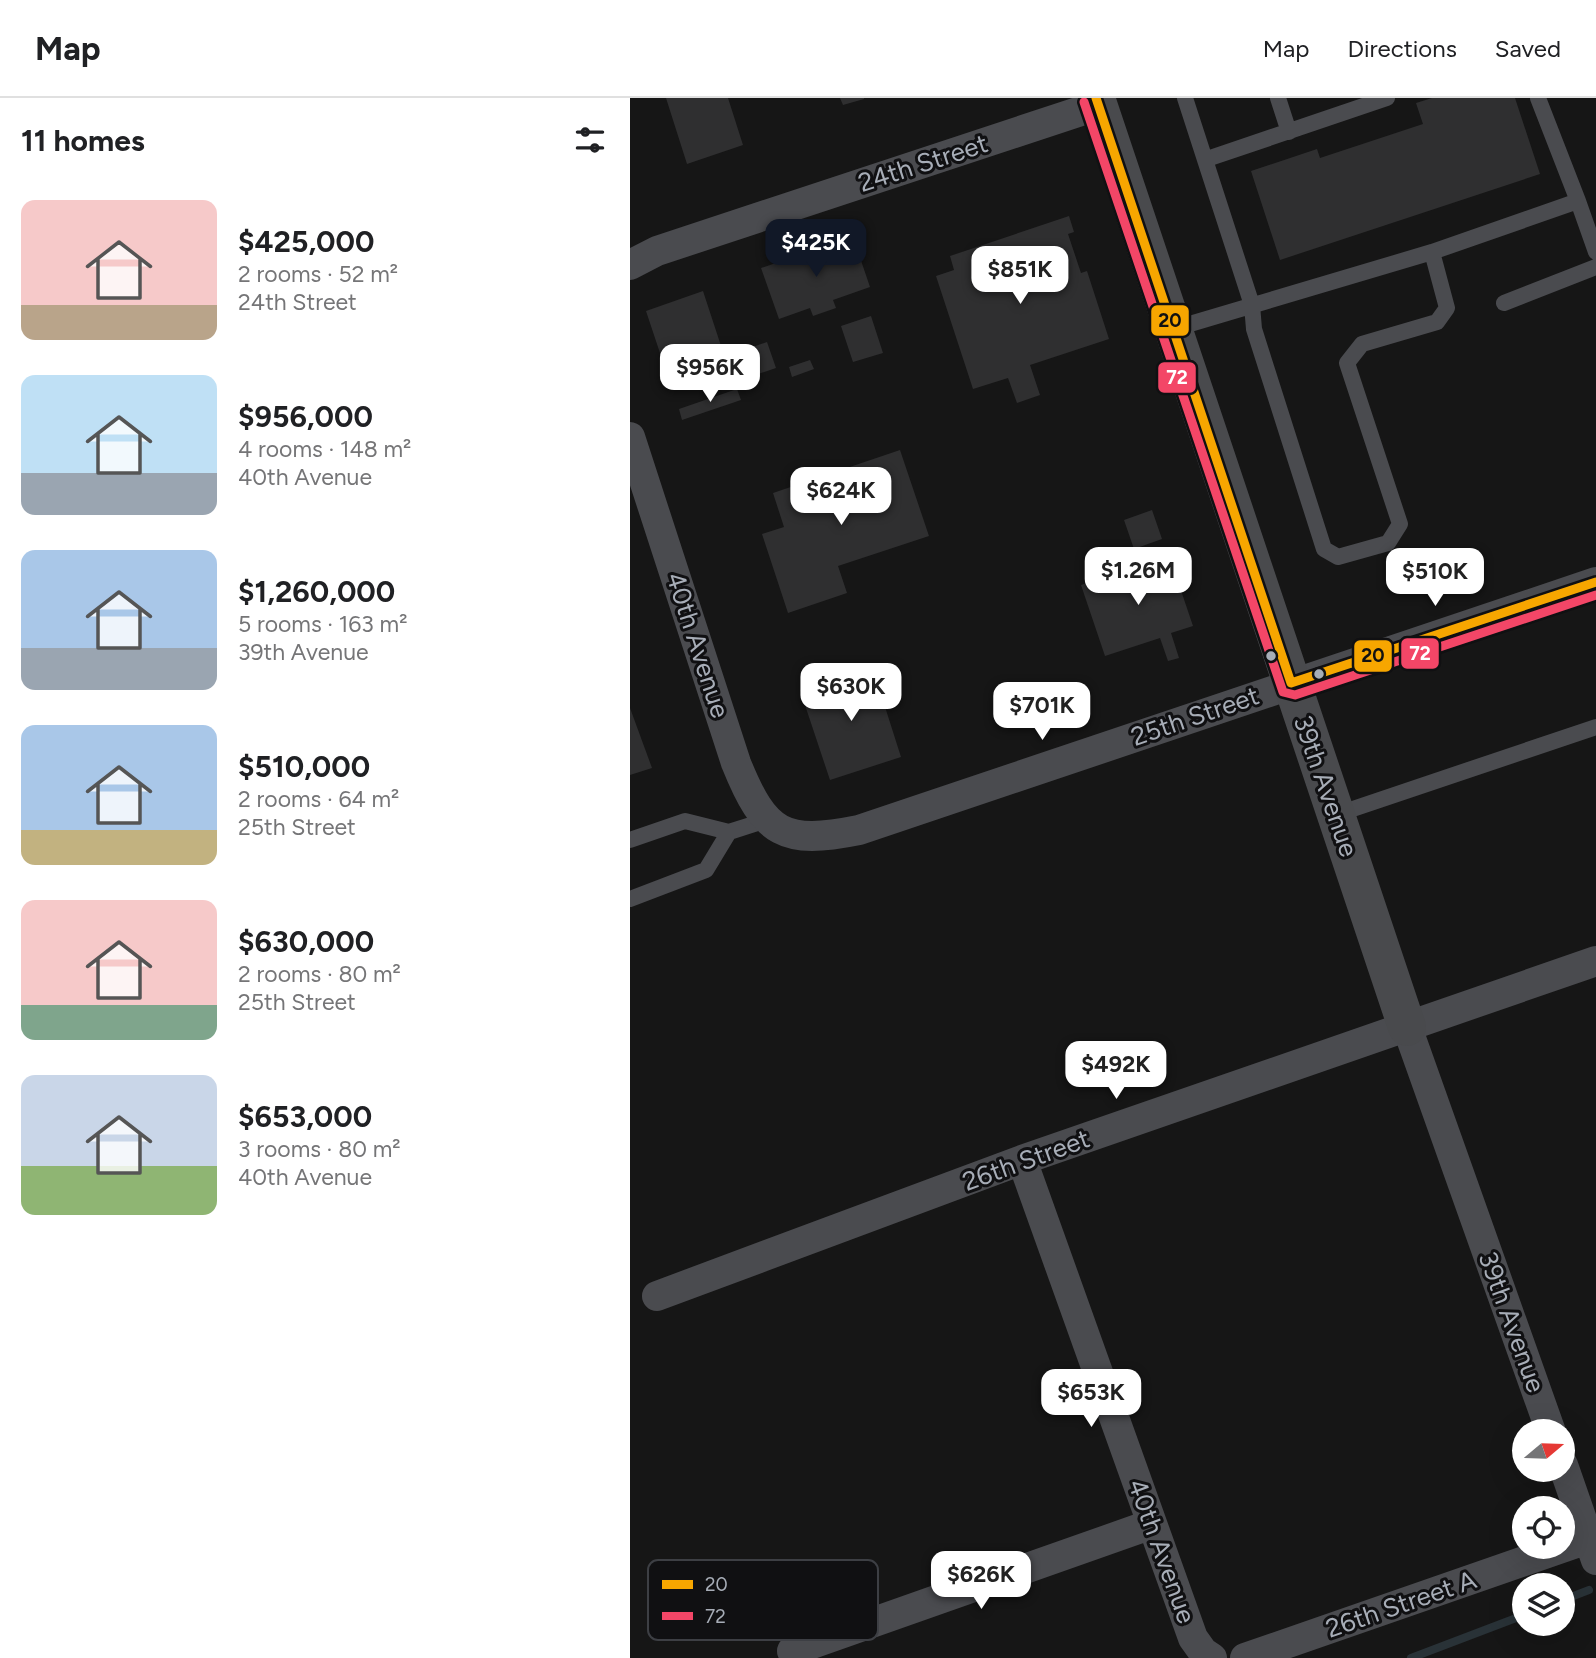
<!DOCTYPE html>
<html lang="en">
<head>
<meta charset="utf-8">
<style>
  :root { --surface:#fff; --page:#f6f6f6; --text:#202124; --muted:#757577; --line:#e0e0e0; --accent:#111827 }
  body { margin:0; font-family:Figtree,sans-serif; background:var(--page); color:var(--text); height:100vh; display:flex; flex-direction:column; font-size:26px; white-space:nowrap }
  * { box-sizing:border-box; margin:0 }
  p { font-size:23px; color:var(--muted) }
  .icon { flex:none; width:38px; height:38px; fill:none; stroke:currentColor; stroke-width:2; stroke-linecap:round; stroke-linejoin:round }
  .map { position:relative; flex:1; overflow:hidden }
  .sheet { display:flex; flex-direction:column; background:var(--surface); width:630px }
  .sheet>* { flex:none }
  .needle { width:46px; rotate:71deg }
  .fabs { position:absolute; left:882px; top:1321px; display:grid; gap:14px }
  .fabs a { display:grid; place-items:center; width:63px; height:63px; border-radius:50%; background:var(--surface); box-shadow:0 7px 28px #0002; font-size:35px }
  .price { position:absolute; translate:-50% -60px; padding:0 16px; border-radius:14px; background:#fff; color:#222; font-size:23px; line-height:46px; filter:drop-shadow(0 2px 4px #0008) }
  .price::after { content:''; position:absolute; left:50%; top:42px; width:21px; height:16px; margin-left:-10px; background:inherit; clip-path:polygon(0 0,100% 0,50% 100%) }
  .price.selected { background:var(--accent); color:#fff }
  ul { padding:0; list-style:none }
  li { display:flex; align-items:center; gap:21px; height:175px; padding:0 21px }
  li span { display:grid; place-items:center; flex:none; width:196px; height:140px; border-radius:14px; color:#555 }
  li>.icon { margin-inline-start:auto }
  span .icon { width:84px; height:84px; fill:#fffc; stroke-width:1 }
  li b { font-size:30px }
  h2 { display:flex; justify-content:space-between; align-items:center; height:84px; padding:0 21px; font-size:30px }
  header { display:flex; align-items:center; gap:42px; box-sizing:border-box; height:98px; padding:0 35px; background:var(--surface); border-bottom:2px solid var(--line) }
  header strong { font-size:33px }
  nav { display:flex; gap:38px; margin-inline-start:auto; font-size:24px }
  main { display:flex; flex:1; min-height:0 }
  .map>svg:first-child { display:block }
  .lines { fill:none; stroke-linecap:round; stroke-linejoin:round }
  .stream { stroke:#293237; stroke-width:8 }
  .building { fill:#2f2f30 }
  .lane { stroke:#4a4b4f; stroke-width:16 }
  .street { stroke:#4a4b4f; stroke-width:30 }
  .secondary { stroke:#494a4d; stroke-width:38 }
  .bus-1-casing { stroke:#101012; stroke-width:14 }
  .bus-2-casing { stroke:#101012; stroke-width:14 }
  .bus-1 { stroke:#f7a600; stroke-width:9 }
  .bus-2 { stroke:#f34667; stroke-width:9 }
  .bus-dot { fill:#a7adb7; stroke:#101012; stroke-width:2.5 }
  .labels { text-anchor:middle; stroke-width:6; stroke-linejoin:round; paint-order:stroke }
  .street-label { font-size:26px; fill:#a7adb7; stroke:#101012 }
  .key { fill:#101012; stroke:#3d3f44; stroke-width:2 }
  .key-label { font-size:19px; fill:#a7adb7 }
  .line-badge { stroke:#101012; stroke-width:2.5 }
  .badge-label { font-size:19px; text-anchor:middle; font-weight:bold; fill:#fff }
  .pale-badge-label { font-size:19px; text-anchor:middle; font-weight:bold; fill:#111 }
</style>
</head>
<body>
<header>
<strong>Map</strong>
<nav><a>Map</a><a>Directions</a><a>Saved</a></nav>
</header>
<main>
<section class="sheet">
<h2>11 homes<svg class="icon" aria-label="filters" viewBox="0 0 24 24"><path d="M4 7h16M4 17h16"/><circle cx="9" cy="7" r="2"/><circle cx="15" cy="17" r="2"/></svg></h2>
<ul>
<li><span style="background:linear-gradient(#f6c9c9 75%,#b9a48a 0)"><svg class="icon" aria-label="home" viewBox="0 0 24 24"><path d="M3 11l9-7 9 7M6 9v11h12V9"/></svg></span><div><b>$425,000</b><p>2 rooms · 52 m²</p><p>24th Street</p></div></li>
<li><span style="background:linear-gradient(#bfe0f5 70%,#9aa5b1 0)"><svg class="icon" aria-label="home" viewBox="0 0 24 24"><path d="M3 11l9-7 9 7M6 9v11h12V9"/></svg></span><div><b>$956,000</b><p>4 rooms · 148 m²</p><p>40th Avenue</p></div></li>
<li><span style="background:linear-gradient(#a9c7e8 70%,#9aa5b1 0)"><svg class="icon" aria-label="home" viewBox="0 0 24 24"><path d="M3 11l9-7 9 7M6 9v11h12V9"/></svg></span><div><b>$1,260,000</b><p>5 rooms · 163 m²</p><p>39th Avenue</p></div></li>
<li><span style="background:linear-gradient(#a9c7e8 75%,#c2b280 0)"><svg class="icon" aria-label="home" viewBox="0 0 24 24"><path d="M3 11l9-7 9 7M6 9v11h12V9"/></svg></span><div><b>$510,000</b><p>2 rooms · 64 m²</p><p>25th Street</p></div></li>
<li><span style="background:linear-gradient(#f6c9c9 75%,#7fa58c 0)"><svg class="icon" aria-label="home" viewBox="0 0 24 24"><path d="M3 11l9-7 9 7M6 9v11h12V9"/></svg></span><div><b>$630,000</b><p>2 rooms · 80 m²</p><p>25th Street</p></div></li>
<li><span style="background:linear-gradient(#c9d6e8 65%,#8fb573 0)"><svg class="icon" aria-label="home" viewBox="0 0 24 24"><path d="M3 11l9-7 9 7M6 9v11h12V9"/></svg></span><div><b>$653,000</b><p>3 rooms · 80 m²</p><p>40th Avenue</p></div></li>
</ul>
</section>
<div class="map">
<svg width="966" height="1560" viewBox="0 0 966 1560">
  <rect width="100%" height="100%" fill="#161616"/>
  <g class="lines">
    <path class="stream" d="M933,1502l26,-10
      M781,1560l113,-43"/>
  </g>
  <path class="building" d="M36,0h62l15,47 -56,19z
    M210,0h24v1l-21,6z
    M802,0h83l25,76 -260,86 -29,-89 66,-22 3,9 103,-34 -7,-21z
    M439,118l5,16 -6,2 13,39 6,-2 22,68 -79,26 10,30 -23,8 -9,-25 -35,11 -37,-113 18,-6 -4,-14z
    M223,139l17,50 -37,13 3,8 -23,8 -3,-8 -31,11 -18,-51z
    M73,193l20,61 -57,19 -20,-60z
    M241,218l12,37 -30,9 -12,-36z
    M137,244l9,26 -27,9 -8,-26z
    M180,262l4,9 -22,8 -3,-10z
    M107,291l4,11 -59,20 -3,-11z
    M270,352l29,86 -91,30 9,27 -59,20 -26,-79 22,-7 -11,-34z
    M522,412l10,29 -28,10 -10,-29z
    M539,457l24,71 -22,7 8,25 -11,3 -8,-23 -55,18 -24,-71z
    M242,568l29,91 -71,23 -30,-90z
    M0,610l22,60 -22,7z"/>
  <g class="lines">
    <path class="lane" d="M555,0l67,207 2,24 70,220 14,8 50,-14 12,-19 -53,-161 15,-19 75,-22 10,-14 -15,-56
      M648,0l11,34
      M577,61l180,-61
      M948,103l18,51
      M874,205l92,-36
      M543,231l259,-77 146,-51 -40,-103
      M705,717l261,-88
      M0,742l55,-19 44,11 38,-12
      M0,801l76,-29 23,-38"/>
    <path class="street" d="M0,167l27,-14 442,-146
      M0,339l106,326c29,72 48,82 123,67l737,-248
      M777,929l144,405
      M392,1062l171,478 10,14 9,6
      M27,1198l365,-136 574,-199
      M933,1367l33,95
      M162,1553l360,-127
      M615,1560l351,-122"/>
    <path class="secondary" d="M466,0l311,929"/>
    <defs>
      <path id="bus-1" d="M466,0l195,585 305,-101"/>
      <path id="bus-2" d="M454,4l199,590 12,3 301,-100"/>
    </defs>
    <use href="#bus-1" class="bus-1-casing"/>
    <use href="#bus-2" class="bus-2-casing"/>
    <use href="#bus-1" class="bus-1"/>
    <use href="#bus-2" class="bus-2"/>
  </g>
  <g class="bus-dot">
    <circle cx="641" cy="558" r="6"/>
    <circle cx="689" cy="576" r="6"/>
  </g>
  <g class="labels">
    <g class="street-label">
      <text transform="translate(293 65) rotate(-18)" y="9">24th Street</text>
      <text transform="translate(68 547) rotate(72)" y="9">40th Avenue</text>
      <text transform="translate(565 618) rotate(-19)" y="9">25th Street</text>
      <text transform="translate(696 688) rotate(71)" y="9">39th Avenue</text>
      <text transform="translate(396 1062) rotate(-20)" y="9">26th Street</text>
      <text transform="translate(882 1224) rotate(70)" y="9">39th Avenue</text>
      <text transform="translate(532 1453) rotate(70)" y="9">40th Avenue</text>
      <text transform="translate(771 1506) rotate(-19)" y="9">26th Street A</text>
    </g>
  </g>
  <rect x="18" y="1462" width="230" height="80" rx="10" class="key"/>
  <rect x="32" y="1482" width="31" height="9" fill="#f7a600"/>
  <rect x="32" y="1514" width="31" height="8" fill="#f34667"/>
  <g class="key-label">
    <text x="75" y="1493">20</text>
    <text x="75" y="1525">72</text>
  </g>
  <g class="line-badge">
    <rect x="520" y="206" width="40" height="33" rx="7" fill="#f7a600"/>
    <rect x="527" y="263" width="40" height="33" rx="7" fill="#f34667"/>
    <rect x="770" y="539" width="40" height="33" rx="7" fill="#f34667"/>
    <rect x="723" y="541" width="40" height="34" rx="7" fill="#f7a600"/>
  </g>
  <g class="badge-label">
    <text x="547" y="286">72</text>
    <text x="790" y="562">72</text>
  </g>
  <g class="pale-badge-label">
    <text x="540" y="229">20</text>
    <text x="743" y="564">20</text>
  </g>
</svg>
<div class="fabs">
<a><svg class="needle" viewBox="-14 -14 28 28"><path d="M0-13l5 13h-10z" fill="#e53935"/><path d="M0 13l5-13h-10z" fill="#757577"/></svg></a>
<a><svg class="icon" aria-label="locate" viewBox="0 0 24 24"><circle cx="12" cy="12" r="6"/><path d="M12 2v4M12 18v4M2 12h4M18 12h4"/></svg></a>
<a><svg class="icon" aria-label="layers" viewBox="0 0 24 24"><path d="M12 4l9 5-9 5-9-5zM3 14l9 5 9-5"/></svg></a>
</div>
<b class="price selected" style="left:186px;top:181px">$425K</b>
<b class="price" style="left:390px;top:208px">$851K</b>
<b class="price" style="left:80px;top:306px">$956K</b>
<b class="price" style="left:211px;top:429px">$624K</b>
<b class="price" style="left:508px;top:509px">$1.26M</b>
<b class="price" style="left:805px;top:510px">$510K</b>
<b class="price" style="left:221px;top:625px">$630K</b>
<b class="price" style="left:412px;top:644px">$701K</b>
<b class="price" style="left:486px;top:1003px">$492K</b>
<b class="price" style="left:461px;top:1331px">$653K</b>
<b class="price" style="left:351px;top:1513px">$626K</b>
</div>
</main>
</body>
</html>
